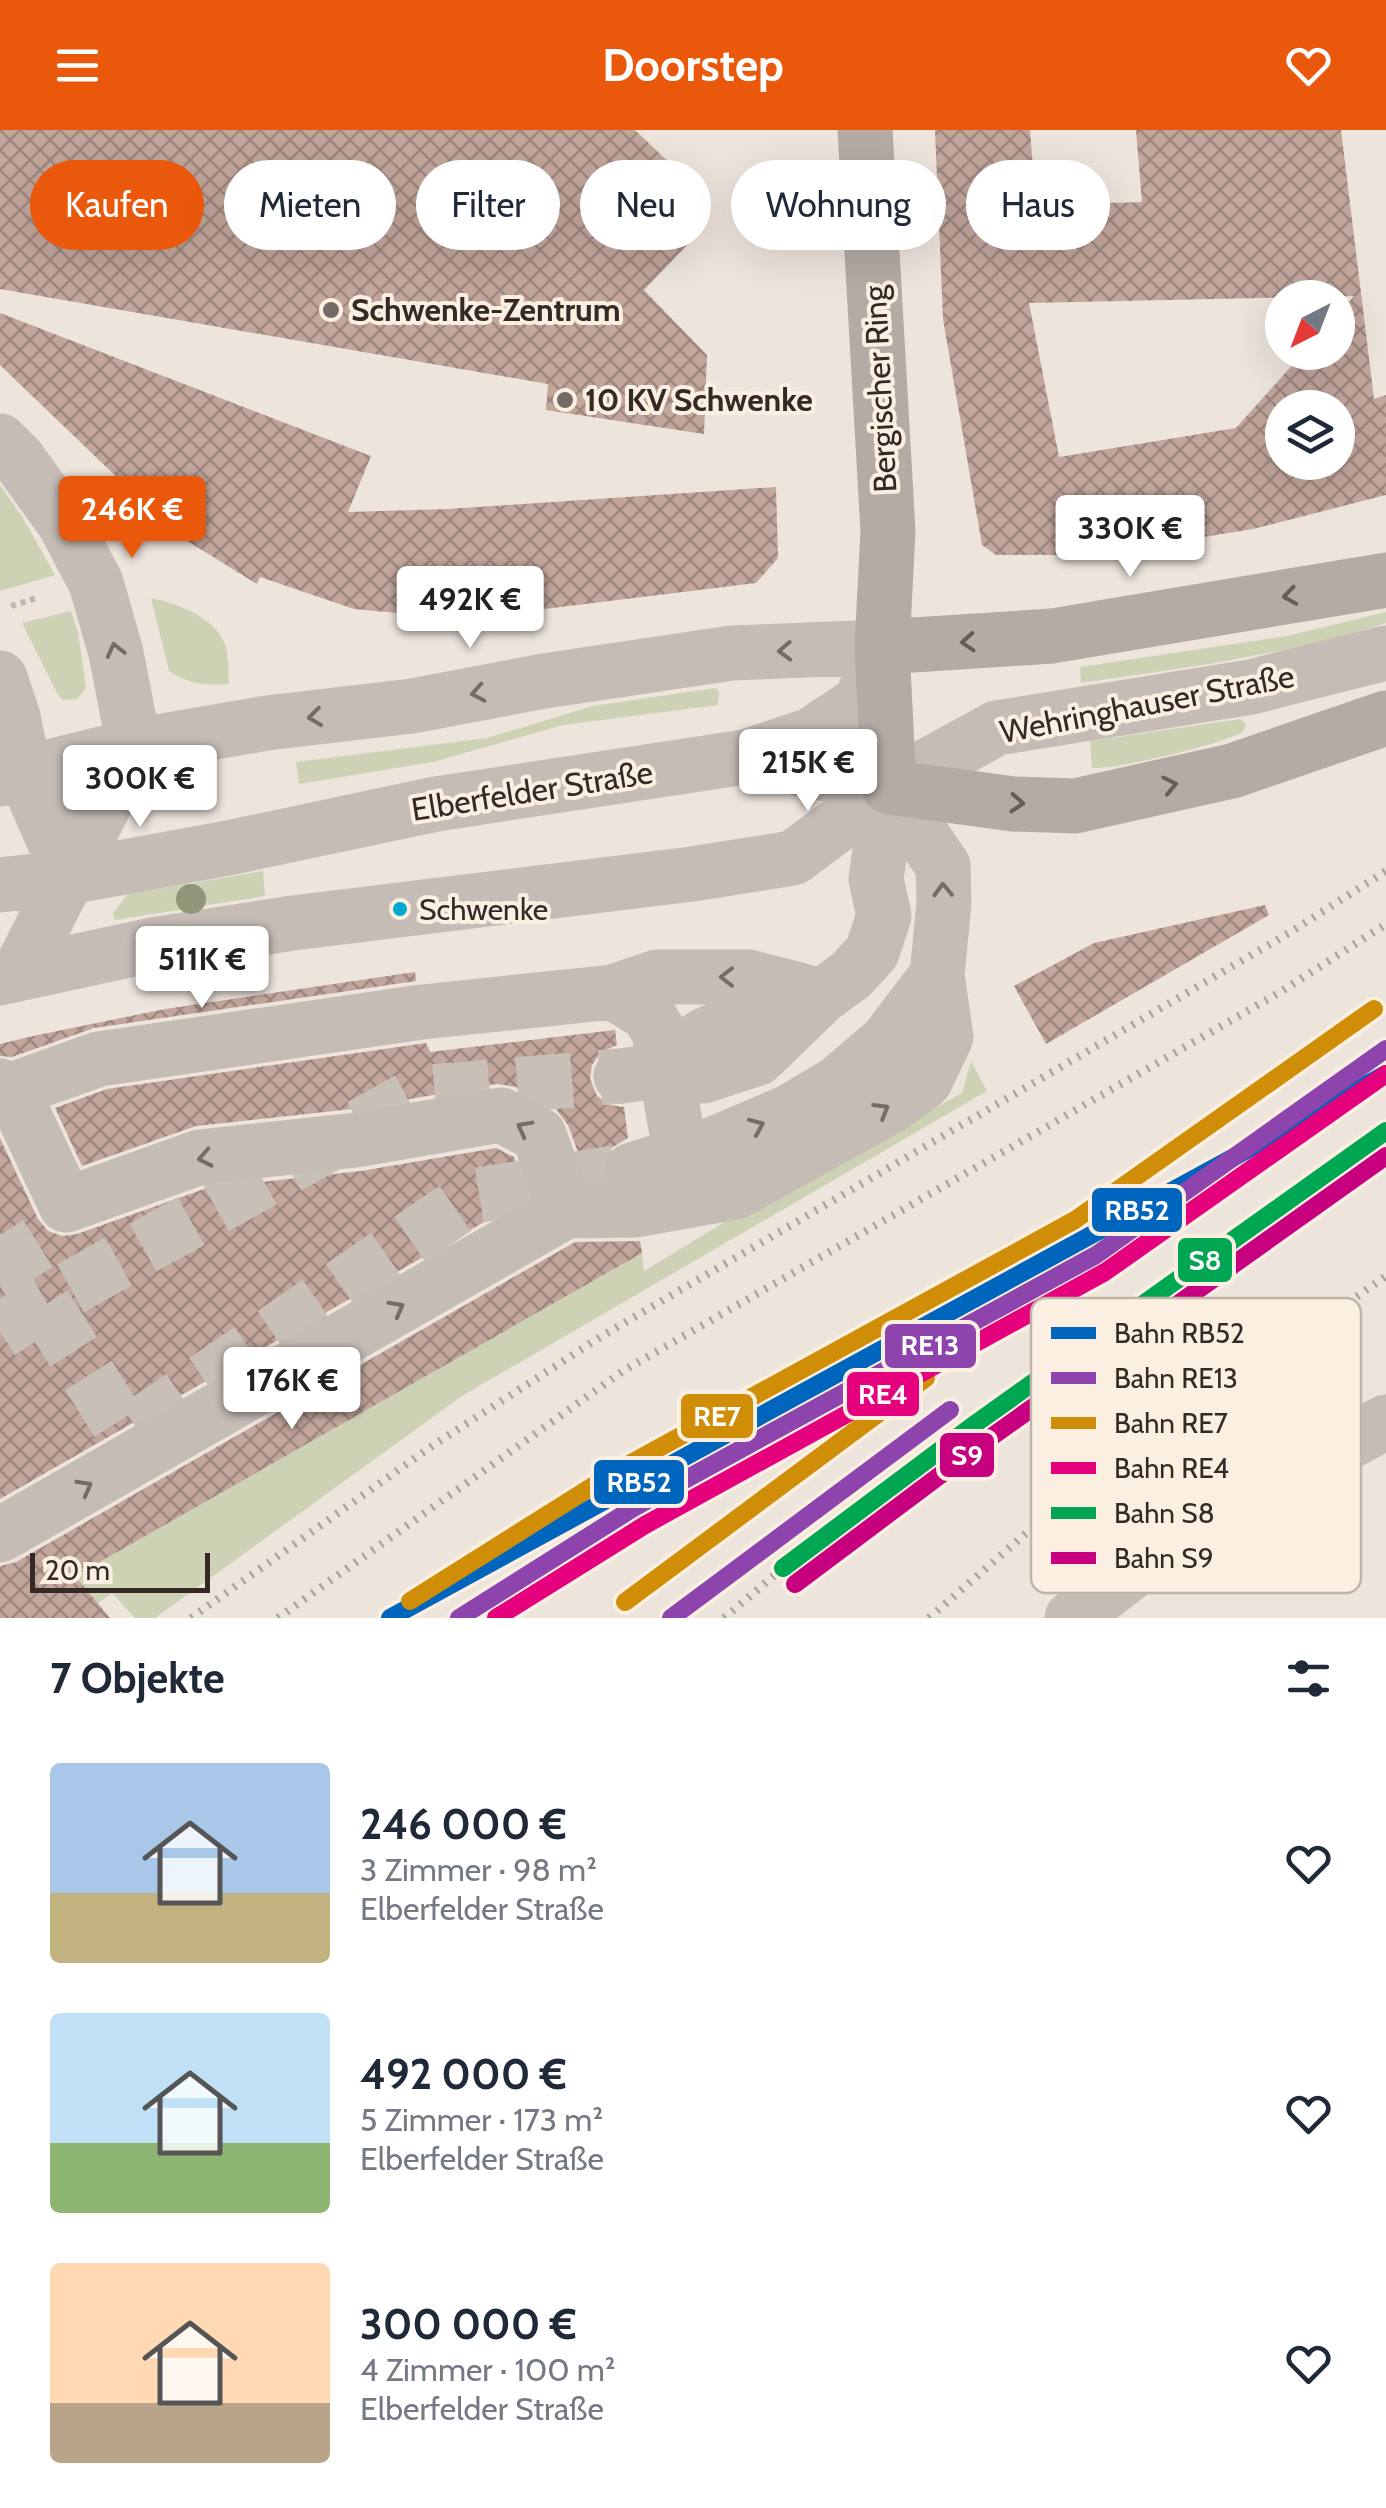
<!DOCTYPE html>
<html lang="de">
<head>
<meta charset="utf-8">
<style>
  :root { --surface:#fff; --page:#f2f2f3; --text:#1f2937; --muted:#747a83; --accent:#ea580c }
  body { margin:0; font-family:Cabin,sans-serif; background:var(--page); color:var(--text); height:100vh; display:flex; flex-direction:column; font-size:38px; white-space:nowrap }
  * { box-sizing:border-box; margin:0 }
  p { font-size:32px; color:var(--muted) }
  .icon { flex:none; width:55px; height:55px; fill:none; stroke:currentColor; stroke-width:2; stroke-linecap:round; stroke-linejoin:round }
  .map { position:relative; height:1488px; overflow:hidden }
  .details { display:flex; flex-direction:column; background:var(--surface); flex:1 }
  .details>* { flex:none }
  .guide { position:absolute; left:30px; top:30px; width:1328px; height:90px; display:flex; gap:20px }
  .needle { width:65px; rotate:222deg }
  .buttons { position:absolute; left:1265px; top:150px; display:grid; gap:20px }
  .buttons a { display:grid; place-items:center; width:90px; height:90px; border-radius:50%; background:var(--surface); box-shadow:0 10px 40px #0002; font-size:50px }
  .scale { position:absolute; left:30px; bottom:25px; width:180px; box-sizing:border-box; padding-left:10px; border:5px solid #352925; border-top:0; font-size:28px; line-height:35px; white-space:nowrap; color:#352925; -webkit-text-stroke:8px #fbefe2; paint-order:stroke }
  .price { position:absolute; translate:-50% -85px; padding:0 22px; border-radius:10px; background:#fff; color:#222; font-size:32px; line-height:65px; filter:drop-shadow(0 2px 5px #0008) }
  .price::after { content:''; position:absolute; left:50%; top:60px; width:30px; height:22px; margin-left:-15px; background:inherit; clip-path:polygon(0 0,100% 0,50% 100%) }
  .price.selected { background:var(--accent); color:#fff }
  ul { padding:0; list-style:none }
  li { display:flex; align-items:center; gap:30px; height:250px; padding:0 50px }
  li span { display:grid; place-items:center; flex:none; width:280px; height:200px; border-radius:10px; color:#555 }
  li>.icon { margin-inline-start:auto }
  span .icon { width:120px; height:120px; fill:#fffc; stroke-width:1 }
  li b { font-size:42px }
  h2 { display:flex; justify-content:space-between; align-items:center; height:120px; padding:0 50px; font-size:42px }
  .chip { padding:0 35px; border-radius:45px; background:var(--surface); box-shadow:0 10px 40px #0002; font-size:35px; line-height:90px }
  .chip.selected { background:var(--accent); color:#fff }
  header { display:flex; justify-content:space-between; align-items:center; height:130px; padding:0 50px; background:var(--accent); color:#fff; font-size:45px; font-weight:700 }
  .map>svg:first-child { display:block }
  .grass { fill:#ced2b5 }
  .building { fill:url(#building-cross-hatch); fill-rule:evenodd }
  .lines { fill:none; stroke-linecap:round; stroke-linejoin:round }
  .minor-tunnel { stroke:#c8bfb7; stroke-width:55; stroke-dasharray:55 28; stroke-linecap:butt }
  .path { stroke:#beb5ae; stroke-width:6; stroke-dasharray:5 5; stroke-linecap:butt }
  .minor { stroke:#c5bcb6; stroke-width:55 }
  .major { stroke:#b4aba5; stroke-width:55 }
  .rail { stroke:#ada5a0; stroke-width:8; stroke-dasharray:2.5 8; stroke-linecap:butt }
  .rail-1-casing { stroke:#fbefe2; stroke-width:25 }
  .rail-2-casing { stroke:#fbefe2; stroke-width:25 }
  .rail-3-casing { stroke:#fbefe2; stroke-width:25 }
  .rail-4-casing { stroke:#fbefe2; stroke-width:25 }
  .rail-5-casing { stroke:#fbefe2; stroke-width:25 }
  .rail-6-casing { stroke:#fbefe2; stroke-width:25 }
  .rail-1 { stroke:#0065bd; stroke-width:18 }
  .rail-2 { stroke:#8e44ad; stroke-width:18 }
  .rail-3 { stroke:#d08d07; stroke-width:18 }
  .rail-4 { stroke:#e5007d; stroke-width:18 }
  .rail-5 { stroke:#00a651; stroke-width:18 }
  .rail-6 { stroke:#c7007f; stroke-width:18 }
  .tree { fill:#919678 }
  .oneway { stroke:#685d58 }
  .oneway2 { stroke:#766b66 }
  .poi-dot { fill:#756a65; stroke:#fbefe2; stroke-width:4 }
  .bus-dot { fill:#00a9ce; stroke:#fbefe2; stroke-width:4 }
  .labels { text-anchor:middle; stroke-width:8; stroke-linejoin:round; paint-order:stroke }
  .bus-label { font-size:30px; fill:#352925; stroke:#fbefe2; text-anchor:start }
  .poi-label { font-size:32px; font-weight:bold; fill:#352925; stroke:#fbefe2; text-anchor:start }
  .street-label { font-size:32px; fill:#352925; stroke:#fbefe2 }
  .key { fill:#fbefe2; stroke:#c0b4a9; stroke-width:2.5 }
  .key-label { font-size:28px; fill:#352925 }
  .line-badge { stroke:#fbefe2; stroke-width:4 }
  .badge-label { font-size:28px; text-anchor:middle; font-weight:bold; fill:#fff }
</style>
</head>
<body>
<header><svg class="icon" aria-label="menu" viewBox="0 0 24 24"><path d="M4 6h16M4 12h16M4 18h16"/></svg>Doorstep<svg class="icon" aria-label="heart" viewBox="0 0 24 24"><path d="M12 20l-8-8c-3-5 5-10 8-4 3-6 11-1 8 4z"/></svg></header>
<div class="map">
<svg width="1386" height="1488" viewBox="0 0 1386 1488">
  <defs>
    <pattern id="building-cross-hatch" width="8" height="8" patternUnits="userSpaceOnUse" patternTransform="scale(2.5)"><rect width="8" height="8" fill="#c2a69c"/><path d="M0 0l8 8M0 8l8-8" fill="none" stroke="#9e877f"/></pattern>
  </defs>
  <rect width="100%" height="100%" fill="#ede4dc"/>
  <path class="grass" d="M0,355l23,33 32,57 -55,16z
    M151,468c25,5 64,19 74,46 4,12 3,28 4,40 -21,2 -42,0 -60,-13z
    M71,481l7,21 8,56 -9,11 -14,1 -6,-7 -35,-70z
    M1386,482v11c-99,32 -202,45 -305,60l-1,-16 207,-31z
    M715,558l4,3 -1,14 -155,20 -130,37 -134,22 -3,-22 191,-24 106,-32z
    M1240,589l6,5 -3,8c-24,13 -125,37 -151,36l-2,-27z
    M263,741l2,25 -150,24 -2,-7 15,-19z
    M971,931l16,30 -525,305 -307,222h-20l-23,-25 -33,25h-79l642,-365 2,18 97,-59 221,-119z"/>
  <path class="building" d="M0,0h635l45,43 -26,28 40,37 -50,52 63,65 -3,79 -158,-24 2,-26 -548,-95z
    M935,0h95l6,75 106,-3 -6,-72h205l33,269 12,-4v100l-133,34 -160,26h-97l-14,-10 -39,-226zM1354,166l-16,19v37h-34l-68,76 -177,29 -30,-154zM1282,278h56v54h-56z
    M0,183l371,143 -23,56 100,-3 328,-22 2,71 -22,25 -277,34 -50,-1 -75,-7 -94,-32 -3,7 -81,-50 -176,-169z
    M1265,775l4,10 -223,129 -32,-58 80,-43z
    M415,842l1,9 -322,47 -82,29 -12,-1v-12l33,-8 132,-27z
    M615,900l2,15 -16,7 -9,13 -2,14 7,17 13,9 14,2 4,31 -20,12 -7,14 1,15h-14l-20,-54 -13,-17 -39,-21 -19,-3 -145,25 -156,17 -114,40 -27,-58 52,-19 319,-46 4,9z
    M0,1008l38,81 10,12 14,5 15,-2 130,-46 154,-17 135,-23 18,9 14,40 -528,302z
    M640,1111l2,12 -567,323 35,42h-110v-52l16,-4 559,-320z"/>
  <g class="lines">
    <path class="minor-tunnel" d="M0,1105l126,200 347,-239 159,-26
      M0,1202l44,-29 376,-210 201,-17"/>
    <path class="path" d="M11,476l26,-8"/>
    <path class="minor" d="M0,311l19,19 46,64 31,59 20,70 18,93 -114,225
      M0,548l13,39 11,55 46,105
      M0,649l134,-33 133,-23 145,-17 132,-25 188,-28 150,-6 -21,55 -50,33 -66,22
      M0,755l70,-8 158,-29 208,-44 309,-47 144,30
      M0,848l152,-33 141,-22 399,-49 101,-16 96,-71 108,-59 254,-41 135,-34
      M613,862l35,22 11,18 22,124
      M664,940c43,-44 58,-50 120,-39
      M621,946l43,-6 39,6 55,-18 64,-62 29,-21 21,-23 12,-36 -8,-37 13,-92
      M0,956l12,4 87,-31 323,-47 191,-20 44,-15h92l73,19
      M12,960l54,115 134,-48 156,-17 145,-25 38,20 27,76
      M632,1040l82,-26 77,-33 47,-28 49,-42 50,-66 7,-72 -1,-37 -54,-79
      M0,1405l566,-324 70,-1 100,-18 155,-86 34,-25 21,-44 -9,-62
      M1072,1488l119,-92 195,-104"/>
    <path class="major" d="M865,0l23,401 -6,116 7,140 124,17 62,2 157,-35 154,-53
      M882,517l170,-11 334,-56"/>
    <path class="rail" d="M191,1488l241,-172 170,-110 687,-403 97,-62
      M278,1488l345,-247 659,-380 104,-67
      M724,1488l59,-50
      M929,1488l109,-95 348,-247"/>
    <defs>
      <path id="rail-1" d="M390,1488l996,-544"/>
      <path id="rail-2" d="M459,1488l176,-111 461,-252 290,-206
        M671,1488l279,-208"/>
      <path id="rail-3" d="M410,1471l205,-129 460,-252 299,-211
        M625,1472l301,-224"/>
      <path id="rail-4" d="M496,1488l149,-93 460,-253 281,-198"/>
      <path id="rail-5" d="M783,1438l192,-144 411,-293"/>
      <path id="rail-6" d="M795,1454l192,-144 399,-284"/>
    </defs>
    <use href="#rail-1" class="rail-1-casing"/>
    <use href="#rail-2" class="rail-2-casing"/>
    <use href="#rail-3" class="rail-3-casing"/>
    <use href="#rail-4" class="rail-4-casing"/>
    <use href="#rail-5" class="rail-5-casing"/>
    <use href="#rail-6" class="rail-6-casing"/>
    <use href="#rail-1" class="rail-1"/>
    <use href="#rail-2" class="rail-2"/>
    <use href="#rail-3" class="rail-3"/>
    <use href="#rail-4" class="rail-4"/>
    <use href="#rail-5" class="rail-5"/>
    <use href="#rail-6" class="rail-6"/>
  </g>
  <circle class="tree" cx="191" cy="769" r="15"/>
  <defs><path id="oneway-chevron" d="M-2-3.5L2.5 0L-2 3.5" fill="none" stroke-width="1.6" stroke-linecap="round" stroke-linejoin="round" transform="scale(2.5)"/></defs>
  <g class="oneway">
    <use href="#oneway-chevron" transform="translate(1290 466) rotate(171)"/>
    <use href="#oneway-chevron" transform="translate(968 512) rotate(176)"/>
    <use href="#oneway-chevron" transform="translate(1170 655) rotate(-12)"/>
    <use href="#oneway-chevron" transform="translate(1017 673) rotate(4)"/>
  </g>
  <g class="oneway2">
    <use href="#oneway-chevron" transform="translate(115 520) rotate(-104)"/>
    <use href="#oneway-chevron" transform="translate(785 521) rotate(178)"/>
    <use href="#oneway-chevron" transform="translate(478 563) rotate(170)"/>
    <use href="#oneway-chevron" transform="translate(315 587) rotate(173)"/>
    <use href="#oneway-chevron" transform="translate(943 760) rotate(-92)"/>
    <use href="#oneway-chevron" transform="translate(727 847) rotate(180)"/>
    <use href="#oneway-chevron" transform="translate(882 980) rotate(-31)"/>
    <use href="#oneway-chevron" transform="translate(757 996) rotate(-23)"/>
    <use href="#oneway-chevron" transform="translate(524 998) rotate(-152)"/>
    <use href="#oneway-chevron" transform="translate(205 1028) rotate(169)"/>
    <use href="#oneway-chevron" transform="translate(397 1178) rotate(-29)"/>
    <use href="#oneway-chevron" transform="translate(85 1357) rotate(-29)"/>
  </g>
  <g class="poi-dot">
    <circle cx="331" cy="180" r="10"/>
    <circle cx="565" cy="270" r="10"/>
  </g>
  <circle class="bus-dot" cx="400" cy="779" r="9"/>
  <g class="labels">
    <g class="bus-label">
      <text x="419" y="790">Schwenke</text>
    </g>
    <g class="poi-label">
      <text x="351" y="191">Schwenke-Zentrum</text>
      <text x="585" y="281">10 KV Schwenke</text>
    </g>
    <g class="street-label">
      <text transform="translate(880 259) rotate(-93)" y="11">Bergischer Ring</text>
      <text transform="translate(1147 574) rotate(-11)" y="11">Wehringhauser Straße</text>
      <text transform="translate(532 661) rotate(-9)" y="11">Elberfelder Straße</text>
    </g>
  </g>
  <rect x="1031" y="1168" width="330" height="295" rx="15" class="key"/>
  <rect x="1051" y="1197" width="45" height="12" fill="#0065bd"/>
  <rect x="1051" y="1242" width="45" height="12" fill="#8e44ad"/>
  <rect x="1051" y="1287" width="45" height="12" fill="#d08d07"/>
  <rect x="1051" y="1332" width="45" height="12" fill="#e5007d"/>
  <rect x="1051" y="1377" width="45" height="12" fill="#00a651"/>
  <rect x="1051" y="1422" width="45" height="12" fill="#c7007f"/>
  <g class="key-label">
    <text x="1114" y="1213">Bahn RB52</text>
    <text x="1114" y="1258">Bahn RE13</text>
    <text x="1114" y="1303">Bahn RE7</text>
    <text x="1114" y="1348">Bahn RE4</text>
    <text x="1114" y="1393">Bahn S8</text>
    <text x="1114" y="1438">Bahn S9</text>
  </g>
  <g class="line-badge">
    <rect x="1090" y="1056" width="94" height="48" rx="10" fill="#0065bd"/>
    <rect x="1176" y="1106" width="58" height="48" rx="10" fill="#00a651"/>
    <rect x="883" y="1192" width="95" height="48" rx="10" fill="#8e44ad"/>
    <rect x="845" y="1240" width="76" height="48" rx="10" fill="#e5007d"/>
    <rect x="679" y="1262" width="76" height="48" rx="10" fill="#d08d07"/>
    <rect x="938" y="1301" width="58" height="48" rx="10" fill="#c7007f"/>
    <rect x="592" y="1328" width="94" height="48" rx="10" fill="#0065bd"/>
  </g>
  <g class="badge-label">
    <text x="1137" y="1090">RB52</text>
    <text x="1205" y="1140">S8</text>
    <text x="930" y="1225">RE13</text>
    <text x="883" y="1274">RE4</text>
    <text x="717" y="1296">RE7</text>
    <text x="967" y="1335">S9</text>
    <text x="639" y="1362">RB52</text>
  </g>
</svg>
<div class="buttons">
<a><svg class="needle" viewBox="-14 -14 28 28"><path d="M0-13l5 13h-10z" fill="#e53935"/><path d="M0 13l5-13h-10z" fill="#747a83"/></svg></a>
<a><svg class="icon" aria-label="layers" viewBox="0 0 24 24"><path d="M12 4l9 5-9 5-9-5zM3 14l9 5 9-5"/></svg></a>
</div>
<div class="scale">20 m</div>
<b class="price selected" style="left:132px;top:431px">246K €</b>
<b class="price" style="left:1130px;top:450px">330K €</b>
<b class="price" style="left:470px;top:521px">492K €</b>
<b class="price" style="left:808px;top:684px">215K €</b>
<b class="price" style="left:140px;top:700px">300K €</b>
<b class="price" style="left:202px;top:881px">511K €</b>
<b class="price" style="left:292px;top:1302px">176K €</b>
<div class="guide">
<a class="chip selected">Kaufen</a>
<a class="chip">Mieten</a>
<a class="chip">Filter</a>
<a class="chip">Neu</a>
<a class="chip">Wohnung</a>
<a class="chip">Haus</a>
</div>
</div>
<section class="details">
<h2>7 Objekte<svg class="icon" aria-label="filters" viewBox="0 0 24 24"><path d="M4 7h16M4 17h16"/><circle cx="9" cy="7" r="2"/><circle cx="15" cy="17" r="2"/></svg></h2>
<ul>
<li><span style="background:linear-gradient(#a9c7e8 65%,#c2b280 0)"><svg class="icon" aria-label="home" viewBox="0 0 24 24"><path d="M3 11l9-7 9 7M6 9v11h12V9"/></svg></span><div><b>246 000 €</b><p>3 Zimmer · 98 m²</p><p>Elberfelder Straße</p></div><svg class="icon" aria-label="heart" viewBox="0 0 24 24"><path d="M12 20l-8-8c-3-5 5-10 8-4 3-6 11-1 8 4z"/></svg></li>
<li><span style="background:linear-gradient(#bfe0f5 65%,#8fb573 0)"><svg class="icon" aria-label="home" viewBox="0 0 24 24"><path d="M3 11l9-7 9 7M6 9v11h12V9"/></svg></span><div><b>492 000 €</b><p>5 Zimmer · 173 m²</p><p>Elberfelder Straße</p></div><svg class="icon" aria-label="heart" viewBox="0 0 24 24"><path d="M12 20l-8-8c-3-5 5-10 8-4 3-6 11-1 8 4z"/></svg></li>
<li><span style="background:linear-gradient(#ffd9b3 70%,#b9a48a 0)"><svg class="icon" aria-label="home" viewBox="0 0 24 24"><path d="M3 11l9-7 9 7M6 9v11h12V9"/></svg></span><div><b>300 000 €</b><p>4 Zimmer · 100 m²</p><p>Elberfelder Straße</p></div><svg class="icon" aria-label="heart" viewBox="0 0 24 24"><path d="M12 20l-8-8c-3-5 5-10 8-4 3-6 11-1 8 4z"/></svg></li>
</ul>
</section>
</body>
</html>
